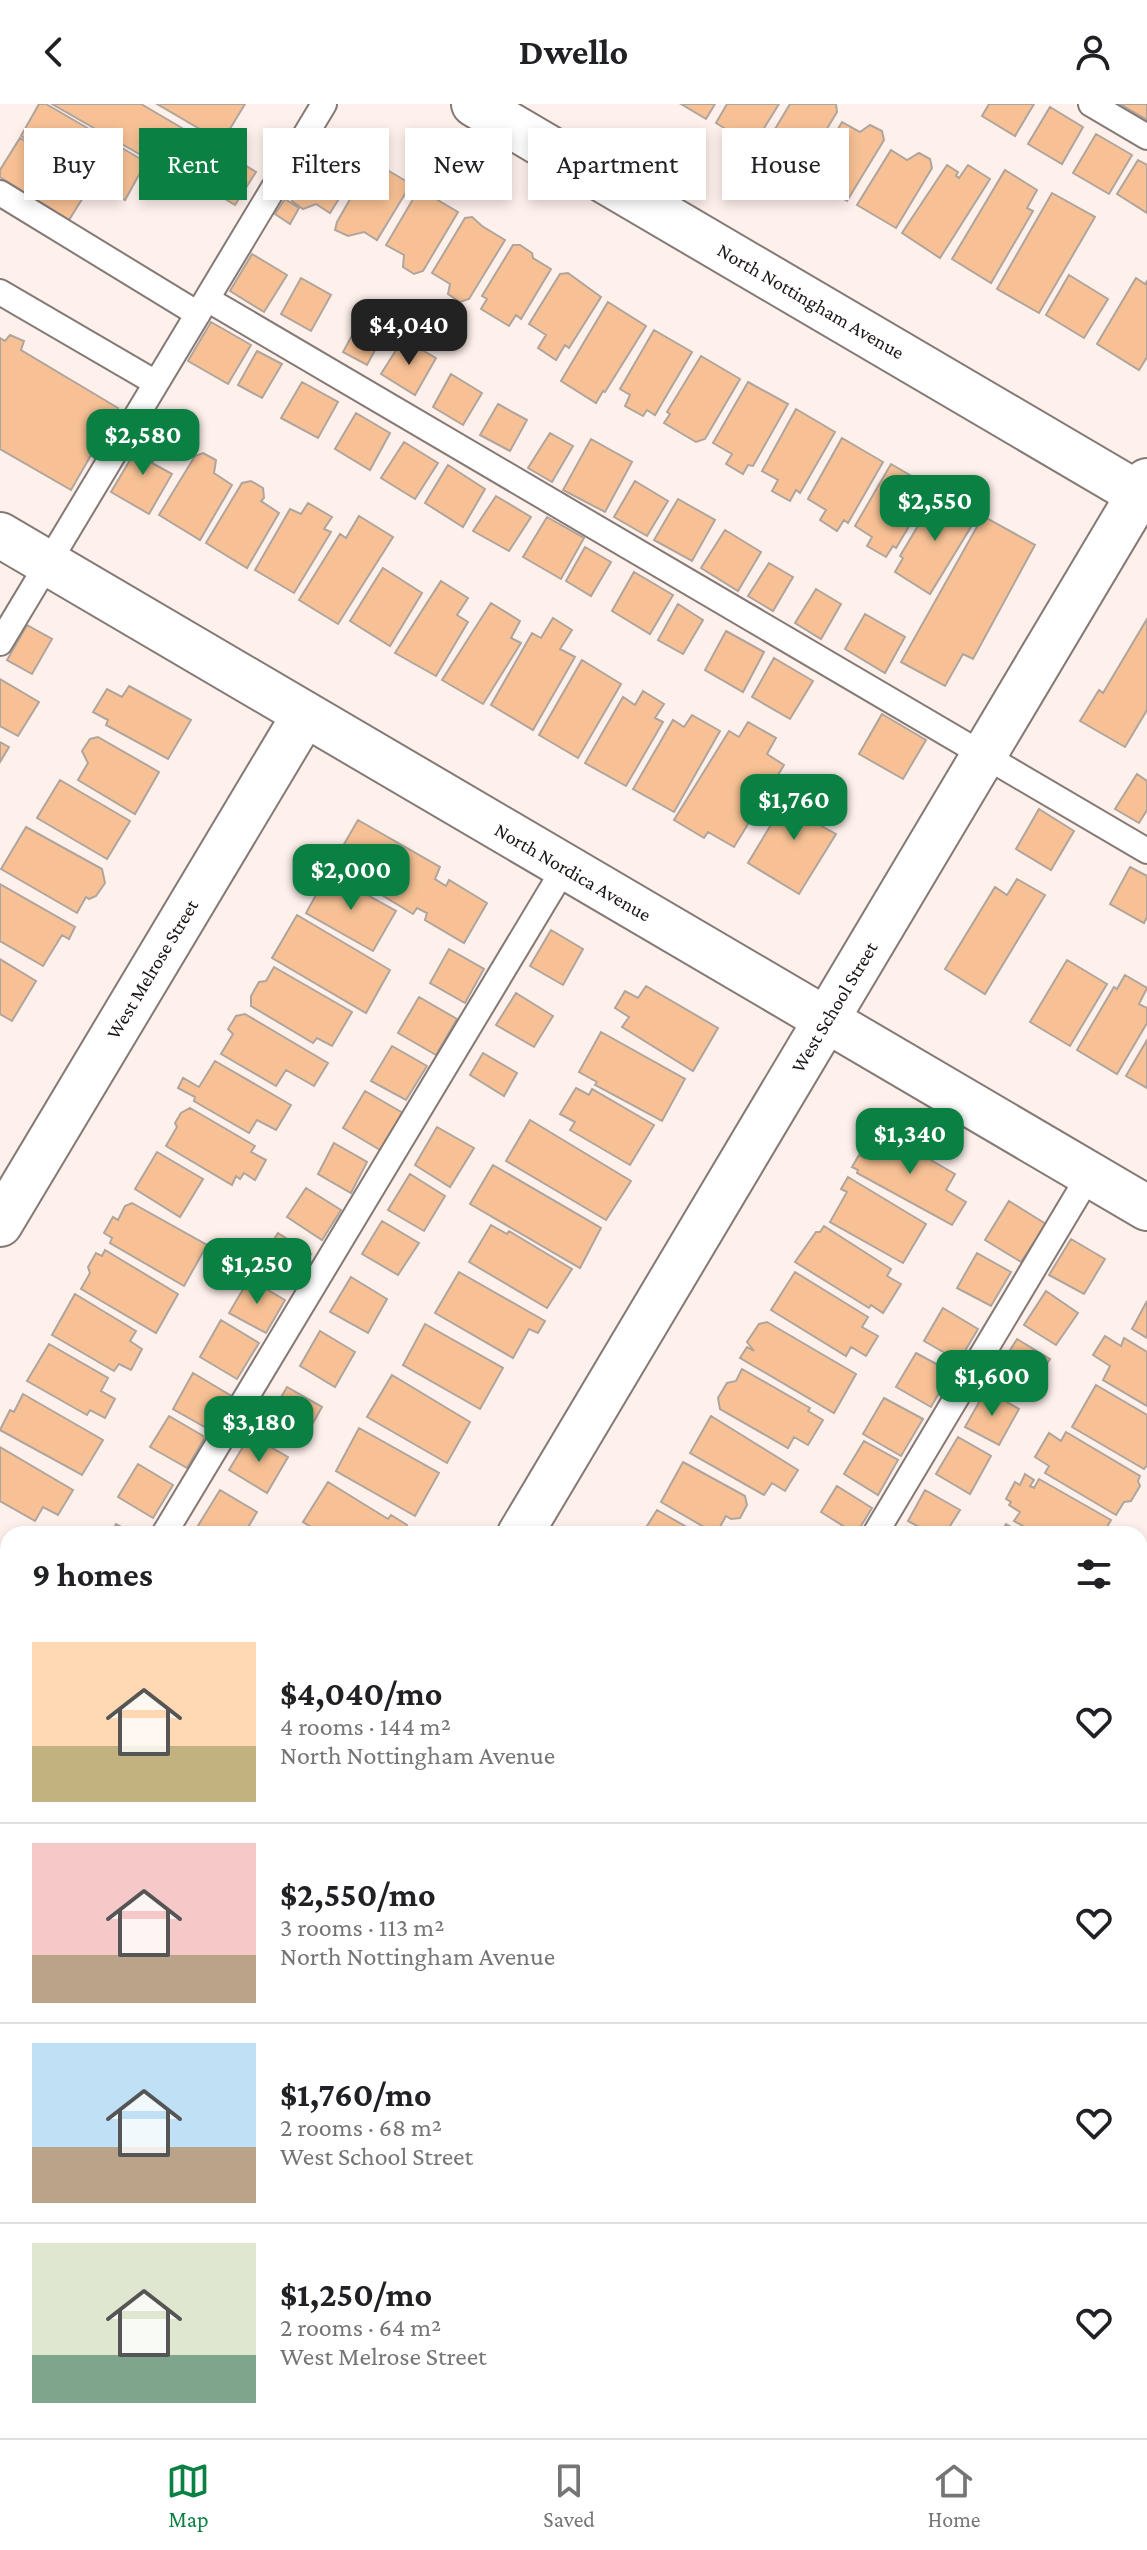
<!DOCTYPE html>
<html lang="en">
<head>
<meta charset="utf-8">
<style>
  :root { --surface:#fff; --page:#f2f2f2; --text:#202124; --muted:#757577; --line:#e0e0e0; --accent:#0b8043 }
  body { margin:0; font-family:"Crimson Pro",serif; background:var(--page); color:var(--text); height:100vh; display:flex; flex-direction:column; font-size:30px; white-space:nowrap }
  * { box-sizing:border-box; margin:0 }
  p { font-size:26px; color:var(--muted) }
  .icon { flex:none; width:44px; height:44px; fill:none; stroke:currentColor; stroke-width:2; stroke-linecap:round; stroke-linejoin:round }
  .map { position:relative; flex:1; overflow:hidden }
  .panel { position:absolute; left:0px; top:1422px; width:1148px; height:912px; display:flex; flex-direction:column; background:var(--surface); border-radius:24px 24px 0 0; box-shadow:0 4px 12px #0003 }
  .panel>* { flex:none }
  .hud { position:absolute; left:24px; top:24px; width:1100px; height:72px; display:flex; gap:16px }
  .price { position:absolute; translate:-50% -68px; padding:0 18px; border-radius:16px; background:var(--accent); color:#fff; font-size:26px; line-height:52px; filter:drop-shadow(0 2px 4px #0008) }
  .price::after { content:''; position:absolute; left:50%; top:48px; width:24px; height:18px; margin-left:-12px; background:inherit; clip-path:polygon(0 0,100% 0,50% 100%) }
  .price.current { background:#222; color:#fff }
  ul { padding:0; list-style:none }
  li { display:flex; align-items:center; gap:24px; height:200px; padding:0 32px }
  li+li { border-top:2px solid var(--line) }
  li span { display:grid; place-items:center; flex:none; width:224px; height:160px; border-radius:0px; color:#555 }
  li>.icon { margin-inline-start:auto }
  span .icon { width:96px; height:96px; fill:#fffc; stroke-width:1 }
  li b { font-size:34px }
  h2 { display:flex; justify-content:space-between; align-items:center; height:96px; padding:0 32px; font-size:34px }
  .pill { padding:0 28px; border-radius:0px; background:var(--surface); box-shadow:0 4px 12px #0003; font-size:28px; line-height:72px }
  .pill.current { background:var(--accent); color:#fff }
  header { display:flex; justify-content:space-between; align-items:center; height:104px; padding:0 32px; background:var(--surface); font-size:36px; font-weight:700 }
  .menu { display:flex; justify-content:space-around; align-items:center; height:112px; border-top:2px solid var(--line); background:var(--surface); font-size:22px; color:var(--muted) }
  .menu a { display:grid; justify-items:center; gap:4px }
  .menu .current { color:var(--accent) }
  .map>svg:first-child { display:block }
  .green { fill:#fdbba1 }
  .building { fill:#f8c195; stroke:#b0a59d; stroke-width:2 }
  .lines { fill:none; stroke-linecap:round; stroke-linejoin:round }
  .lane-casing { stroke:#857975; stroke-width:28 }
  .street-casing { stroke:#857975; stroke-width:48 }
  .path { stroke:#857b78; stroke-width:5; stroke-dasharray:6 6; stroke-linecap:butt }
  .lane { stroke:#fff; stroke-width:24 }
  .street { stroke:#fff; stroke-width:44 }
  .labels { text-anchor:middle; stroke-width:7; stroke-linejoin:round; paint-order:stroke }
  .street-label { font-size:20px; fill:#1b1614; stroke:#fff }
</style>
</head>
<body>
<header><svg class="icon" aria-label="back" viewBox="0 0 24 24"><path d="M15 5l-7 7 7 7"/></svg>Dwello<svg class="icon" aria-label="person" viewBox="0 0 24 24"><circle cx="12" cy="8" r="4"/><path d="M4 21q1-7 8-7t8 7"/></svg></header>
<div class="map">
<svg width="1147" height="2334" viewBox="0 0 1147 2334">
  <rect width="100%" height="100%" fill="#fef0eb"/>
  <path class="green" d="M1140,2181l7,4v149h-846l-14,-8h853z"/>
  <path class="building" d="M39,0h7l100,58 -21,38 -104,-64z
    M52,0h89l41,24 -22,38z
    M157,0h88l-23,38z
    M681,0h34l-9,15z
    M727,0h52l-26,42 -37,-23z
    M790,0h46l1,8 -36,60 -38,-23z
    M989,0h45l-19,32 -33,-20z
    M1120,0h27v16z
    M1050,3l33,20 -21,37 -34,-20z
    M842,18l18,10 10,-7 12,6 2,9 -37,61 -38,-23z
    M325,28l41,23 -36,58 -14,-9 -13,5 -11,-8 -3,-10z
    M1096,30l36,21 -23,39 -36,-21z
    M20,34l72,45 -23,37 -69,-43v-7z
    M891,46l16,10 12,-7 11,6 2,9 -36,60 -39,-23z
    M222,47l34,21 -21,33 -33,-20z
    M1138,56l9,5v48l-30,-19z
    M372,57l39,23 -34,56 -13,-8 -16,4 -13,-6 2,-8z
    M947,61l11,7 -2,4 3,2 9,-13 22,14 -50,79 -38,-25z
    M1005,66l32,20 -10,18 6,3 -42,72 -39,-24z
    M419,85h8l9,10 22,13 -35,59 -9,3 -11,-7 1,-12 -18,-10z
    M1052,89l43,24 -56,96 -42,-24z
    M285,95l14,9 -9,16 -15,-10z
    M472,113l10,9 23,14 -36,59 -9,3 -12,-8 2,-10 -18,-11 33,-55z
    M513,141h7l12,8 1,5 18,11 -30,50 -5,-4 -7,11 -28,-17 6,-10 -5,-3z
    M252,150l35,21 -23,37 -34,-21z
    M568,169l33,24 -32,51 -4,-3 -9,15 -18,-12 8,-13 -17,-11 31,-50z
    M1069,171l39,24 -24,39 -38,-23z
    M301,174l30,17 -20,36 -30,-17z
    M1136,174l9,6 2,-3v76l-8,13 -42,-26z
    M608,198l38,24 -41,66 -2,-1 -7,12 -35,-22z
    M361,215l24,13 -18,33 -24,-13z
    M211,218l40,23 -23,39 -40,-23z
    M654,226l38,22 -37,63 -8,-5 -4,6 -18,-10 5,-11 -10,-6z
    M10,231l14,6 -3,9 97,58 -47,82 -71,-41v-111l5,3z
    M403,235l33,19 -21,37 -34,-21z
    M257,247l25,13 -20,34 -24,-13z
    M701,252l39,23 -35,60 -9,3 -32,-19 6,-9 -3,-2z
    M451,270l31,19 -19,32 -30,-18z
    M302,278l36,20 -20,36 -37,-20z
    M748,278l40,22 -35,62 -5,-1 -5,9 -17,-10 6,-10 -19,-11z
    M498,300l29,16 -17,31 -30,-16z
    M796,305l39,23 -35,61 -4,-3 -6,11 -18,-10 6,-11 -16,-9z
    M356,309l34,20 -20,37 -35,-21z
    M550,329l23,13 -21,36 -24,-14z
    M145,331l17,11 -10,17 20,11 -23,40 -38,-22z
    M842,334l41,24 -35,61 -4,-3 -7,11 -17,-11 6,-10 -18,-11z
    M591,335l41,23 -27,50 -42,-22z
    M404,338l34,21 -23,36 -34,-21z
    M203,349l13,7 -2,13 18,12 -32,55 -41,-25 36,-59z
    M891,360l41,24 -36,60 -3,-2 -7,11 -19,-11 5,-9 -17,-11z
    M448,361l37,24 -22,38 -38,-24z
    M251,377l12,7 1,10 -3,3 18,12 -32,55 -41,-25 36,-60z
    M635,377l33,20 -21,35 -33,-19z
    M937,390l40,23 -47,77 -35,-22 8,-14 -3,-2z
    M496,392l35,21 -22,34 -36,-20z
    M678,395l37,21 -23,41 -38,-21z
    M308,399l24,14 -8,12 7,3 -37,61 -39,-23 35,-61 11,5z
    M359,412l34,21 -55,87 -39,-24 41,-66 6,4z
    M983,412l52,29 -62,114 -10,-5 -18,32 -44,-24z
    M547,413l37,21 -23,41 -38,-22z
    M725,426l36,22 -23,39 -37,-23z
    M585,443l26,15 -20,34 -25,-15z
    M769,459l24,14 -20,34 -25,-15z
    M383,464l39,25 -32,53 -40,-25z
    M634,468l39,23 -23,39 -38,-23z
    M441,477l27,17 -11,17 11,7 -32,54 -41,-23z
    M816,485l25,15 -20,35 -26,-16z
    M491,499l29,18 -9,17 10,5 -38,61 -41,-24z
    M678,500l25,16 -20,34 -25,-14z
    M865,510l40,23 -20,36 -40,-24z
    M553,514l19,12 -12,19 15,8 -42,73 -42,-25 41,-72 9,5z
    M1147,515v91l-22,37 -45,-26 19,-31 4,3z
    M27,521l25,14 -20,35 -25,-14z
    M726,527l38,21 -21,40 -38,-22z
    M774,554l39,23 -23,38 -38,-22z
    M582,556l39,24 -43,74 -39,-23z
    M0,575l39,23 -21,34 -18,-10z
    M129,582l62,34 -23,39 -62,-34 2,-5 -15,-8 14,-23 15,8z
    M643,587l21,13 -9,14 8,4 -37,64 -41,-23 38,-66 12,8z
    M882,610l44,26 -23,39 -44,-25z
    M692,611l28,16 -46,81 -41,-23 40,-69 11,7z
    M748,618l28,16 -9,16 17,11 -50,82 -26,-15 -4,6 -30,-18 55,-89 10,6z
    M98,633l61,35 -24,42 -57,-34 10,-17 -6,-12 8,-12z
    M0,638l9,5 -9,15z
    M1137,670l10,7v29l-8,13 -24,-14z
    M60,676l70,41 -23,38 -70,-41z
    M793,684l35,20 -10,16 18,10 -37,60 -51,-31z
    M1039,705l35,22 -23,39 -35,-21z
    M358,716l82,47 -5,12 11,7 3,-6 38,23 -23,40 -39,-23 2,-7 -10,-5 -4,6 -81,-49z
    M26,723l76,42 3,14 -9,13 -7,3 -3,-2 -9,16 -76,-44z
    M1130,763l17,9v41l-3,6 -34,-19z
    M328,769l68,38 -23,40 -67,-38z
    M1017,775l28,16 -60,99 -40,-25 50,-82 12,8z
    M0,780l75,43 -6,12 -7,-4 -19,31 -43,-25z
    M297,811l93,55 -24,43 -94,-55z
    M551,826l32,19 -20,36 -33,-19z
    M449,845l35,20 -19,34 -35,-20z
    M0,855l36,22 -24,40 -12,-7z
    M1067,856l40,24 -37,62 -40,-24z
    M274,863l78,45 -20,34 -15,-8 -4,5 -62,-37v-10l8,-14 7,-1z
    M1125,871l22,13 -8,16 8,4v15l-30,51 -40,-24 37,-63 3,2z
    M646,882l72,42 -25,43 -71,-44 7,-10 -14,-9 10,-17 13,7z
    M516,889l37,23 -19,31 -38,-22z
    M419,893l38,22 -21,36 -38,-22z
    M245,910l83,49 -14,23 -28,-16 -10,16 -55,-32 12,-20 -5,-5 8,-13z
    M601,928l84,47 -23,42 -67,-36 2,-3 -18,-10z
    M1147,936v48l-21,-12z
    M392,942l35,20 -21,34 -35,-19z
    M483,949l34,20 -13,23 -34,-21z
    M215,957l76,44 -15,25 -19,-10 -8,13 -55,-32 1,-4 -17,-9 5,-10 16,9z
    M576,984l13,7 3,-6 62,36 -24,40 -60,-35 5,-8 -15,-8z
    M365,987l38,22 -23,37 -37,-22z
    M190,1004l65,38 -4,6 15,8 -11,20 -11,-7 -4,6 -4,-3 -4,9 -66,-39 11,-19 -2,-4 6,-10z
    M530,1016l101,61 -25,39 -100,-59z
    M437,1023l37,21 -24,39 -35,-22z
    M882,1028l39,21 3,-7 11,6 -4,8 24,14 -9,16 20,12 -14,23 -95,-52 1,-3 -6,-3 7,-12 5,3 -2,-8 7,-11 10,-1z
    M334,1039l33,19 -16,31 -33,-19z
    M157,1048l46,27 -23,38 -45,-28z
    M493,1061l108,63 -21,40 -110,-64z
    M410,1070l35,22 -21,35 -36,-21z
    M848,1073l78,47 -23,39 -73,-41 17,-30 -6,-3z
    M306,1084l35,22 -19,30 -35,-23z
    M1009,1097l37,23 -25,38 -36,-22z
    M132,1099l75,42 -23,41 -74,-43 2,-5 -8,-5 9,-16 5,3 7,-14z
    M382,1117l37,22 -21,32 -36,-21z
    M491,1121l16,9 2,-3 63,38 -25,39 -78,-46z
    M824,1122l67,43 -4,7 14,8 -18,29 -12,-8 -2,3 -74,-46 21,-30h4z
    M278,1129l33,21 -20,31 -33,-21z
    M1071,1135l34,20 -21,35 -35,-19z
    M105,1146l73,44 -22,39 -75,-44 9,-16 -2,-6 8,-14 6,3z
    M977,1149l34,19 -20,34 -34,-18z
    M459,1168l86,49 -7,12 -9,-4 -16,29 -78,-45z
    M795,1168l73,45 -6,10 16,9 -12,20 -15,-9 -5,9 -75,-46z
    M351,1173l36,22 -19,34 -38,-21z
    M249,1175l36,21 -19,33 -37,-20z
    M1046,1187l32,22 -22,32 -32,-20z
    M75,1190l61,37 -6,10 12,8 -11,21 -12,-6 -5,7 -62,-36z
    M1147,1197v37l-15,-9z
    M943,1204l35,21 -19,32 -35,-20z
    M221,1216l38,23 -22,36 -37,-22z
    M767,1218l89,52 -22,39 -94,-55 7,-11 7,4 -7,-9 12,-18z
    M425,1220l78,44 -23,41 -77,-44z
    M320,1227l35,21 -20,35 -35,-21z
    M1105,1232l16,10 3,-8 23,14v54l-44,-26 7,-14 -17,-11z
    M1017,1235l33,20 -15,24 -33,-20z
    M49,1240l59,34 -7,13 14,8 -10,19 -15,-8 -3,5 -60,-34z
    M916,1249l35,19 -20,35 -35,-20z
    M742,1265l68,39 -2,3 15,9 -15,25 -14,-8 -6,11 -68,-39 -2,-11 9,-15 9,-2z
    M193,1269l37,22 -20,35 -37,-21z
    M392,1271l78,47 -23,41 -80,-46z
    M1096,1281l51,30v50l-3,4 -72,-42z
    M287,1283l35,20 -19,34 -36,-20z
    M986,1286l33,19 -20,36 -34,-18z
    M23,1290l80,46 -21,35 -82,-45 10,-20 4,2z
    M884,1294l39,21 -22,37 -38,-22z
    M169,1312l36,21 -18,31 -37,-21z
    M711,1312l87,54 -13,21 -13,-8 -8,12 -74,-42z
    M359,1324l80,45 -24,43 -79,-45z
    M1066,1328l74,44 -2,5 2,5 -9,15 -7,1 -8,13 -71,-42 4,-7 -14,-9 14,-24 12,8z
    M250,1331l38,22 -21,36 -38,-23z
    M958,1333l33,19 -21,38 -34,-20z
    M864,1337l34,19 -20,35 -34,-21z
    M0,1343l73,43 -15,25 -15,-8 -8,14 -35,-20z
    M683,1358l62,34 2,9 -7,13 -9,1 -5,-3 -10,18 -55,-32z
    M138,1360l35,21 -20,33 -35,-21z
    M1025,1370l9,6 -4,6 4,2 5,-9 72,41 -8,14h-66l-23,-13 6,-9 -11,-7 2,-3 -5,-3 9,-17 5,3z
    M328,1378l60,37 3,-4 16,10 -6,9h-79l-19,-12z
    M837,1382l35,22 -16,26 -35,-22z
    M220,1386l37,22 -13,22h-39l-9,-5z
    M925,1386l35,20 -15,24h-13l-24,-13z
    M657,1406l42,24h-57z
    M116,1420l18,10h-24z
    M1006,1420l17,10h-23z
    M0,1636l8,5v6l-8,13z
    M8,1730v25l-8,-4v-6z
    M1147,1773v39l-7,-4v-33z
    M0,1785l8,5v13l-8,13z
    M1140,1815l7,4v54l-7,-4z
    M1140,1876l7,4v60l-7,-4z
    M1140,1943l7,4v37l-7,-4z
    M8,1951v58l-8,-5v-16l6,-11 -6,-4v-9z
    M0,2032l8,5v48l-3,4 -5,-3z
    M1147,2052v17l-7,-5z
    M165,2326h53l13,8h-71z"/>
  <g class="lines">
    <defs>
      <path id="lane" d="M1091,0l56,33
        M0,89l198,121
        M0,188l156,91
        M207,195l940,552
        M0,539l324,-539
        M164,1430l401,-667
        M875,1430l215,-360
        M0,1702l8,-13
        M0,2195l8,5
        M252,2326l13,8"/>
      <path id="street" d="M474,0l673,395
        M0,431l1147,673
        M0,1120l305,-510
        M520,1430l627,-1053
        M0,1474l8,5
        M1140,1585l7,-12
        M1140,2143l7,4
        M0,2303l8,-13"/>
    </defs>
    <use href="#lane" class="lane-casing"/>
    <use href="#street" class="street-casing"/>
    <path class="path" d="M1140,2288l7,4
      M429,2326l14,8"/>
    <use href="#lane" class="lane"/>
    <use href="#street" class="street"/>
  </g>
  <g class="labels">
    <g class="street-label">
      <text transform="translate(811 197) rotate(30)" y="7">North Nottingham Avenue</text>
      <text transform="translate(573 768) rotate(30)" y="7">North Nordica Avenue</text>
      <text transform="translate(152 865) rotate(-59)" y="7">West Melrose Street</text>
      <text transform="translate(834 903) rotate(-59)" y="7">West School Street</text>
    </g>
  </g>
</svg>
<b class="price current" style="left:409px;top:263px">$4,040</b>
<b class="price" style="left:143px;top:373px">$2,580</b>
<b class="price" style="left:935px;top:439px">$2,550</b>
<b class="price" style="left:794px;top:738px">$1,760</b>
<b class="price" style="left:351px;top:808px">$2,000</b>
<b class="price" style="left:910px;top:1072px">$1,340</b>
<b class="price" style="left:257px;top:1202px">$1,250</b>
<b class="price" style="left:992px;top:1314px">$1,600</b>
<b class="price" style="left:259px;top:1360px">$3,180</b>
<div class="hud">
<a class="pill">Buy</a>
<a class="pill current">Rent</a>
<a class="pill">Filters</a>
<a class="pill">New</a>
<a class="pill">Apartment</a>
<a class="pill">House</a>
</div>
<section class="panel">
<h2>9 homes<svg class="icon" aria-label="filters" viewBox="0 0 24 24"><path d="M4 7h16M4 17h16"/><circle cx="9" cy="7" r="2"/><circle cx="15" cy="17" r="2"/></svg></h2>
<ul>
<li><span style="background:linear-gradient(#ffd9b3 65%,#c2b280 0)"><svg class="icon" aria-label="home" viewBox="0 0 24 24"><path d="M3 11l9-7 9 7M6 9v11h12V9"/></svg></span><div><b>$4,040/mo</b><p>4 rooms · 144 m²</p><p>North Nottingham Avenue</p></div><svg class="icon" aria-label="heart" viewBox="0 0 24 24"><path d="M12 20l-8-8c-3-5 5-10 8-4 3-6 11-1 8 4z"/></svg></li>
<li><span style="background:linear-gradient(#f6c9c9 70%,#b9a48a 0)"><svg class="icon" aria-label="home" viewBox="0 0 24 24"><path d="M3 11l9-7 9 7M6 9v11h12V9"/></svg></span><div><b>$2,550/mo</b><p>3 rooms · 113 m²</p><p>North Nottingham Avenue</p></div><svg class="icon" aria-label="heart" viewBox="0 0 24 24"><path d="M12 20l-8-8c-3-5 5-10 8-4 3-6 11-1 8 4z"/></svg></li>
<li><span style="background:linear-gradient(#bfe0f5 65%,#b9a48a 0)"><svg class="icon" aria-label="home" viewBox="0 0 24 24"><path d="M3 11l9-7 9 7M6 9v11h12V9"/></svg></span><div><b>$1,760/mo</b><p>2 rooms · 68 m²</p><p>West School Street</p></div><svg class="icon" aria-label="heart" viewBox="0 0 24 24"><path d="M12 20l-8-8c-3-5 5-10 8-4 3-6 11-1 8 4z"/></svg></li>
<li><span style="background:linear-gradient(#dfe7d0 70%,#7fa58c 0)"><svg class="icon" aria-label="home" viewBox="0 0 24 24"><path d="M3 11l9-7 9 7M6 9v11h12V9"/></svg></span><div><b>$1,250/mo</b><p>2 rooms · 64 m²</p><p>West Melrose Street</p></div><svg class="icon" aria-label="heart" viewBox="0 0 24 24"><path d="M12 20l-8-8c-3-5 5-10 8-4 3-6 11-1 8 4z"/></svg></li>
</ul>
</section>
</div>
<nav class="menu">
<a class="current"><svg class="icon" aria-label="map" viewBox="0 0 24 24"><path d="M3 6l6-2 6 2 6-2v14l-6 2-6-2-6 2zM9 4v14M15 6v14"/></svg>Map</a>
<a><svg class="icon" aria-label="saved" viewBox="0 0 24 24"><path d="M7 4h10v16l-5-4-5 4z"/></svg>Saved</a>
<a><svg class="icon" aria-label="home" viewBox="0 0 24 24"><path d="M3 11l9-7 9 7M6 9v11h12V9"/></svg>Home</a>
</nav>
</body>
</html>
